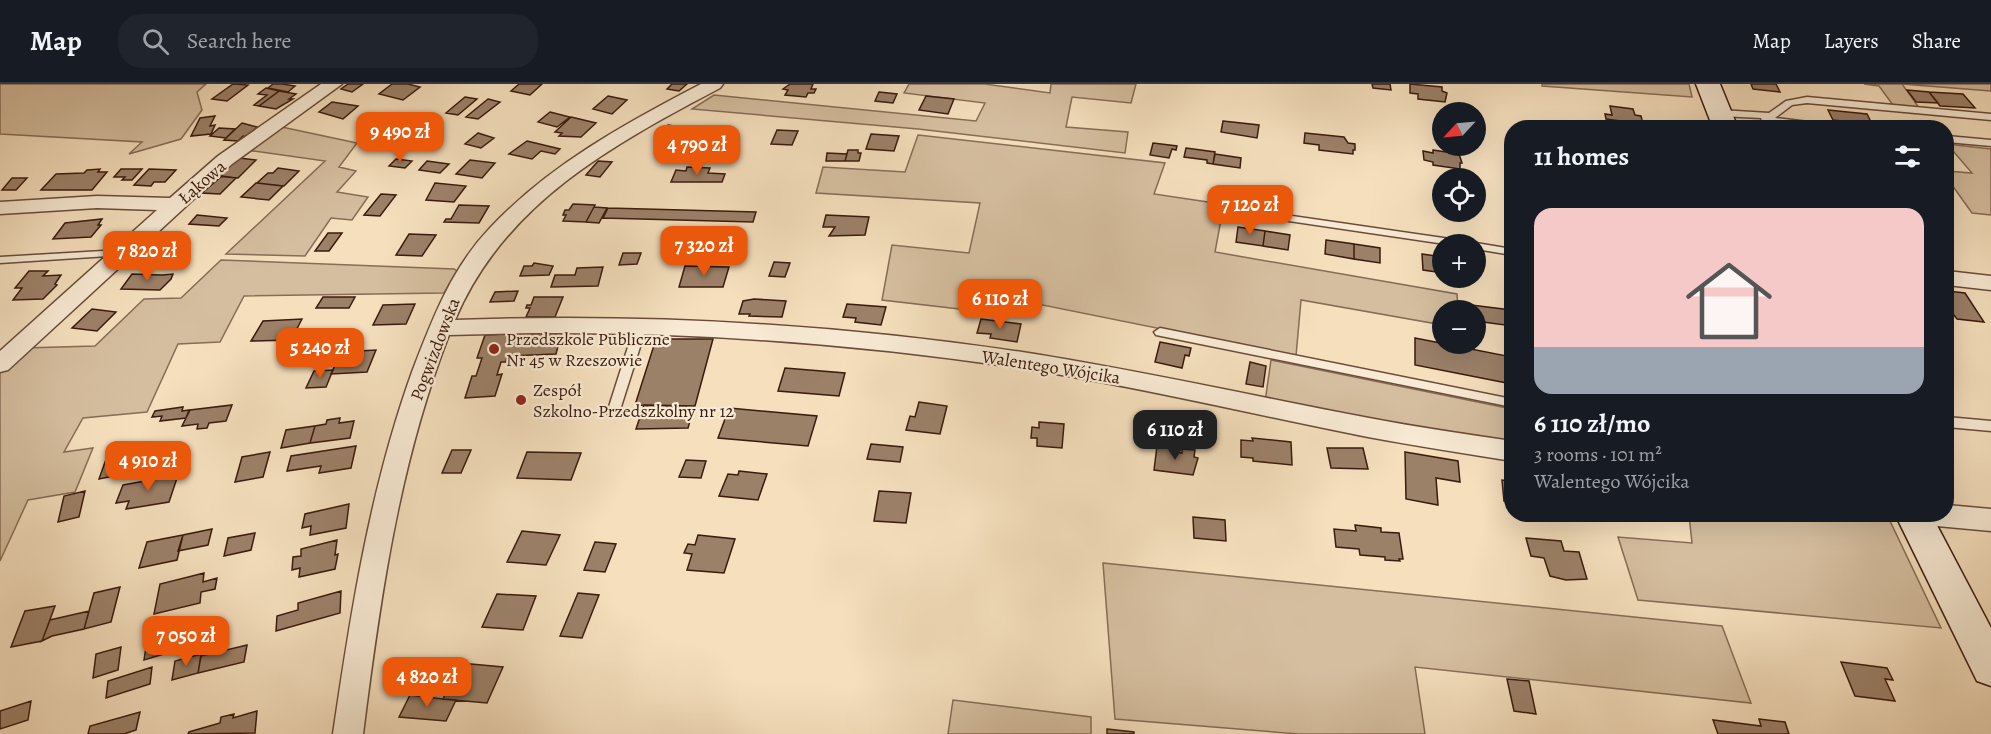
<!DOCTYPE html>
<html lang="en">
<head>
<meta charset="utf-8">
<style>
  :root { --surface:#171b24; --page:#20242c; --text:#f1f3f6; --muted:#9ea1a6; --line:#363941; --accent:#ea580c }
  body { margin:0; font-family:Alegreya,serif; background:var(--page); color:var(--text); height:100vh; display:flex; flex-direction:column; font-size:22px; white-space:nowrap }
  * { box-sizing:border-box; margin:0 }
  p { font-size:20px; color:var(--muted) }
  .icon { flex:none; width:33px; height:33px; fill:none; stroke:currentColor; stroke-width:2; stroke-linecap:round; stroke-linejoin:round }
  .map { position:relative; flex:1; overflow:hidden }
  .side { position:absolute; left:1504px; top:36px; width:450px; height:402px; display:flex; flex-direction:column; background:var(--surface); border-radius:24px; box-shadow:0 6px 24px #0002 }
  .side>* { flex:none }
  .needle { width:39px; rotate:244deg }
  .controls { position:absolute; left:1432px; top:18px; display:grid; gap:12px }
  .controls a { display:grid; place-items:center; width:54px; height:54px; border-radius:50%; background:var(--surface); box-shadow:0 6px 24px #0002; font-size:30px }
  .price { position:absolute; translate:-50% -51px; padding:0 14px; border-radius:12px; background:var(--accent); color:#fff; font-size:20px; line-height:39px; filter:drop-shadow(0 2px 3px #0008) }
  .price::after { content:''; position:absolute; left:50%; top:36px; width:18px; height:14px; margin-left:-9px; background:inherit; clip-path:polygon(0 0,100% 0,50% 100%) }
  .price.current { background:#222; color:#fff }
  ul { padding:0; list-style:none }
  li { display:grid; align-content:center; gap:12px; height:318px; padding:0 30px }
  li+li { border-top:2px solid var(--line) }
  li span { display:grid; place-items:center; height:186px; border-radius:18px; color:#555 }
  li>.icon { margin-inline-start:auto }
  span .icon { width:108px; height:108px; fill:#fffc; stroke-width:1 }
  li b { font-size:26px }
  h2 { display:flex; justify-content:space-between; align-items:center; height:72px; padding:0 30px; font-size:26px }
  header { display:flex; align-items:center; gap:36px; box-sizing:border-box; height:84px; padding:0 30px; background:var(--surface); border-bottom:2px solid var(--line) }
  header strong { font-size:28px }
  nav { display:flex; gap:33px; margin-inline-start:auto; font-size:21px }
  .search { width:420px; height:54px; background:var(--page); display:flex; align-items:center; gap:15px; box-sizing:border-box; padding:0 21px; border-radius:24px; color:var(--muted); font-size:22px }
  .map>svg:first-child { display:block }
  .green { fill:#d5be9f; stroke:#886c56; stroke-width:1.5 }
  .building { fill:#9c8169; stroke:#3b1b0d; stroke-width:1.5 }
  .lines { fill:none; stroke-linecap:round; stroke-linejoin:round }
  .lane-casing { stroke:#6a4c39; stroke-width:3 }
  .street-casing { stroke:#6a4c39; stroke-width:3 }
  .secondary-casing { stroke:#3b1b0d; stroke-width:3 }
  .lane { fill:#f8ead4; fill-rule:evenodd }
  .street { fill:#f8ead4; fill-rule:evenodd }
  .secondary { fill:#f8ead4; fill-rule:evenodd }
  .poi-dot { fill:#8f2418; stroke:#f8ead4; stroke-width:2 }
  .labels { text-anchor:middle; stroke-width:4.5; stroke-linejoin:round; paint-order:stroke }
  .street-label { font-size:18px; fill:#3b1b0d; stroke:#f8ead4 }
  .poi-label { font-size:18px; fill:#3b1b0d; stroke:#f8ead4; text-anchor:start }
</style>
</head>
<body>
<header>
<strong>Map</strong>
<div class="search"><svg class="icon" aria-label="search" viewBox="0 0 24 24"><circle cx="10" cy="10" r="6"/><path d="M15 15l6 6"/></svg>Search here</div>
<nav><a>Map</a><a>Layers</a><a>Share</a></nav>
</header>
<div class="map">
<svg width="1991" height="650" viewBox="0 0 1991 650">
  <rect width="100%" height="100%" fill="#f5dfbd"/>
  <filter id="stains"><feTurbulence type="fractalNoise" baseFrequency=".00333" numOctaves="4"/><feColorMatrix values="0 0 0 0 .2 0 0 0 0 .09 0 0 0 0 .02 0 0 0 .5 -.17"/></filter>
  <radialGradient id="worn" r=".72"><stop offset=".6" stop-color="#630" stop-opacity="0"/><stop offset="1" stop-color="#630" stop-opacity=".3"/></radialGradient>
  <path class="green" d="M0,0h206l-9,8 5,18 -21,29 -52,15 13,-12 -142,-8z
    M909,0h76l65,9 1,-9h85l-5,19 -59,-6 -6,30 62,5 -3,21 -207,-24 -226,-20 22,-14 262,26 9,-18 -81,-10z
    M1542,0h147l3,13 -150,-11z
    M1864,0h127v7l-89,-7 18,25 -27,-4 -14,-19z
    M277,42l80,17 -18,24 17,4 -19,21 31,5 -16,23 -21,-2 -26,38 -79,-2 99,-93 -79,-11z
    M918,51l247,28 -11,31 67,10v16l-6,32 242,42 1,16h-15v15l-142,-25 -5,56 -268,-54 -7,14 -139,-16 10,-55 77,8 11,-50 -164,-10 7,-26 82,5z
    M1947,60l44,5v66l-19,-2 -25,-35v-7l25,2z
    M221,176l233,9 3,2 -13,22 -200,3 -24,46 -42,2 -31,68 -64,6 -19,34 29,-4 -18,44 -47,8 -28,61v-190l23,-23 72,-2 49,-47 37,-1z
    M1271,276l241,49v38l-247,-45z
    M1860,430l29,5 52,109 -303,-28 -20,-63 74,6 -3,-28z
    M1103,479l619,63 29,77 -336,-36 10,67h-126l-184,-15z
    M953,616l138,17v17h-143z"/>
  <path class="building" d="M233,0l15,1 -21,16 -15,-2z
    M273,0h9l13,2 -7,6 -20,-4z
    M348,0h15l-11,8 -11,-3z
    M392,0h16l12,3 -17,13 -24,-6z
    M519,0h23l-12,11 -19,-4z
    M672,0h15l-8,7 -12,-2z
    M790,0h23l-2,5h5l-2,4h-6l-2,4 -21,-2 3,-5 -5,-1z
    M1372,0h18l1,6 -18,-2z
    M1410,0l32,3v4l5,2 -2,9 -27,-3v-5l-8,-1z
    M1751,0h25l4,8 -27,-3z
    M266,4l13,3 -20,15 -5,-1 13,-10 -9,-1z
    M1907,6l22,2 9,11 -22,-1z
    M279,7l17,3 -7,5h4l-17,10 -17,-3z
    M879,8l18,2 -4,9 -18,-2z
    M1929,8l34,2 12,14 -35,-2z
    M608,12l19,4 -15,14 -19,-5z
    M926,12l28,3 -6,15 -29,-4z
    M465,13l12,2 -19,16 -12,-2z
    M488,15l12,3 -22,17 -12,-2z
    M332,18l26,4 -15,13 -24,-7z
    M1610,22l23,3 2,6 6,1 2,8 -37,-5 -1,-5 7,1z
    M1828,26l39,4 5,10 -39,-4z
    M550,28l20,5 -13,10 -19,-5z
    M215,32l-5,10 5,-1 -4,9 -20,2 9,-18z
    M571,33l25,6 -15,14 -22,-1 3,-3 -7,-1z
    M1223,37l36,4 -2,13 -36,-6z
    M242,39l15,4 -9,10 -5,-1 -5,5 -14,-1z
    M668,41l24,4 -11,12 -23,-4z
    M219,44l16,1 -9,9 -16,-2z
    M777,46l21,1 -6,14 -21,-1z
    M478,49l16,5 -13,10 -16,-4z
    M1305,49l39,4 4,6 7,1v6h-2v4l-34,-4v-5l-15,-2z
    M717,50l15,1 -6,13 -16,-2z
    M871,50l28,2 -5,15 -28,-2z
    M527,57l33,8 -5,5 -14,-3 -9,8 -23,-5z
    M1153,59l24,3 -1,4 -4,-1 -3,9 -19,-3z
    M1186,64l29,4 -2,12 -6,-1v-3l-23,-3z
    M848,66h10v3h3l-2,8h-14z
    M1433,66l26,4 3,9h-2v6l-27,-4v-3l-9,-2 -1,-9 10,2z
    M827,69l20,1 -2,7h-19z
    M1215,70l26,4 -1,10 -27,-4z
    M239,74l17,2 -18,18 -23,-2z
    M396,75l16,2 -7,7 -16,-2z
    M470,76l25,3 -13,15 -26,-4z
    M427,77l22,3 -9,9 -21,-3z
    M598,77l14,1 -12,15 -14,-2z
    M687,83l23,1 -2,5 17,1 -3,8h-51l5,-12 10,1z
    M278,84l21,3 -15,15 -27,-3 11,-10h5z
    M100,85l-2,3h9l-15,18h-51l15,-16 28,-1 3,-3z
    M121,85h21l-10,11h-10l3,-3h-11z
    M149,85l27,1 -11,12h-11l-3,4 -17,-1z
    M222,92l14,2 -16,16 -18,-1z
    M12,94h15l-11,12h-14z
    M256,99h1l26,3 -14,14 -28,-3z
    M435,99l31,3 -12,16 -28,-2z
    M381,110l15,1 -16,21 -16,-1z
    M573,120l22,1 -9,17 -23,-1 3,-6h-3l2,-5h4z
    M459,121l30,1 -10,17 -35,-1 2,-3h5z
    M594,123l13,1 -8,15 -13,-1z
    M608,124l148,4 -3,10 -150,-4z
    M197,131l30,3 -8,8 -30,-2z
    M826,131l43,2 -4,18 -36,1 6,-9h-12z
    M102,135l-4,6h3l-10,12 -38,2 12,-16z
    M1238,143l27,4 -2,15 -27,-4z
    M1265,147l25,4 -2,15 -25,-4z
    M328,149h14l-13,18h-14z
    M409,150l27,1 -14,21 -26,-1z
    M1326,156l28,4v15l-29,-5z
    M1354,160l26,4v15l-26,-4z
    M623,169h18l-4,11 -18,1z
    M1422,170l21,3v16l-20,-3z
    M774,178l16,1 -5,14 -16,-1z
    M534,179l19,3 -4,9 -29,1 4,-10h8z
    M685,182l44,1 -6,20h-44z
    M603,183l-5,19 -47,1 4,-12h20l2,-7z
    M29,187h19l-5,5 18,-1 -6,9 2,1 -14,14 -30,1 9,-12h-7z
    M132,190l30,1 11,-1 -2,5 -11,11 -39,-1z
    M518,207l-4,10 -24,1 5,-10z
    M1947,207l18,2 19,29 -27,-3 -10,-13z
    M323,213h32l-6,11h-33z
    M534,213h29l-8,20h-29l4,-9h-4l1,-3h4z
    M754,215l32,2 -4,16 -33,-1 1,-2h-11l4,-13z
    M415,220l-9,20 -33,1 10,-20z
    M847,220l39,3 -5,18 -26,-3 1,-4 -13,-1z
    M1471,221l40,5 1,16 -36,-5v-11h-5z
    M92,225l24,3 -19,19 -25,-3z
    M302,235l-11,21 -40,1 12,-20z
    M981,235l40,5 -4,18 -27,-4 1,-4 -14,-1z
    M562,247l-6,23 -49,2 -1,6h-5l-4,13 5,-1 -7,22 -30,2 7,-22h4l6,-18h-5l8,-23z
    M1415,254l97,19v27l-97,-19z
    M656,255h57l-18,67 -60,-1z
    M1160,258l31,6 -2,8 -4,-1 -3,13 -27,-6z
    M376,266l-9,22 -36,2 10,-22z
    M1250,278l16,4 -3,21 -17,-3z
    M785,284l60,5 -6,23 -61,-5z
    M333,286l-7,17 -20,1 8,-17z
    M919,318l28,4 -7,28 -34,-4 4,-14 5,1z
    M232,321l-6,16 -17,2 -2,5 -10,1 1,-5 -16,2 8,-16z
    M644,321l50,1 -6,22 -52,1z
    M183,323l-1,4 7,-1 -3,8 -26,3 2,-5 -10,1 3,-6z
    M729,324l88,8 -9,30 -90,-8z
    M340,334l-1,5 15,-2 -4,17 -40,5 5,-17 11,-2 1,-4z
    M1039,338l25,2 -2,24 -25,-2v-8h-6l1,-11 7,1z
    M315,342l-5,17 -29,5 5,-18z
    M1252,354l39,4 1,23 -39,-4v-3l-12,-1v-17l12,1z
    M871,360l32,3 -3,15 -33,-3z
    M356,362l-5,22 -32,5 2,-7 -34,5 4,-15z
    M1157,362l13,2v3l12,2v-4l13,1 -1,7 4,1 -5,17 -39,-5z
    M132,363l-9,27 -24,5 10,-28z
    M1327,364h36l5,21 -37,-1z
    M452,366h19l-10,23h-19z
    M270,368l-7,25 -28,5 7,-25z
    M527,368l54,1 -10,27 -54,-2z
    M1405,368l53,9 2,21 -24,-4 2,27 -32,-6z
    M686,376l20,1 -5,17 -22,-1z
    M739,387l28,3 -9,26 -39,-4 9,-22 10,1z
    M178,391l-9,27 -43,7 3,-8 -13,2 7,-18z
    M1511,395h1v23l-8,-1 -2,-21 9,1z
    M85,407l-6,26 -21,5 6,-26z
    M879,407l32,2 -5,30 -32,-2z
    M349,420l-3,24 -36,7 1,-9 -9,2 3,-14z
    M1193,433l32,3 1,21 -32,-3z
    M1355,441l26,3v4l18,1 4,26h-4l1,2 -15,-1v-3l-25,-2 -1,-6 -23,-2 -2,-18 22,2z
    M212,445l-4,16 -30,6 5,-16z
    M522,447l38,4 -14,30 -39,-3z
    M255,449l-4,17 -27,6 4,-18z
    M183,451l-6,25 -38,8 8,-26z
    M698,451l37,4 -11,34 -37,-3 5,-16 -8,-1 4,-9 7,1z
    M1526,454l35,3 3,10 15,1 8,27 -21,1 -16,-4 -6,-18 -13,-2z
    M337,456l-2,15 3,-1 -3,15 -36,8 1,-9 -8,2 1,-13 8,-1v-7z
    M595,458l21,2 -11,28 -21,-2z
    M204,489l-1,9 14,-4 -2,11 -14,3 -1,11 -46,11 6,-30z
    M120,503l-9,35 -27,7 10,-36z
    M341,507l-1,22 -64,18 1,-15 21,-6v-7z
    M578,509l21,2 -17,43 -22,-2z
    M497,510l39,2 -13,34 -41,-3z
    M55,522l-13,35 -31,6 14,-36z
    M89,527l-5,18 -32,7 -10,5 8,-21z
    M184,546l-3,19 -37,11 3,-19z
    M247,561l-3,17 -46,11 3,-17z
    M121,563l-3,23 -25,8 3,-24z
    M201,570l-3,19 -26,7 3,-19z
    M1841,578l46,6 6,12 -8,-1 10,22 -40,-5z
    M460,579l43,4 -16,36 -44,-4z
    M152,583l-2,17 -44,14 2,-17z
    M1507,595l22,2 7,33 -22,-3z
    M410,611l33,4 13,1 -10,21 -47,-4z
    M31,617l-3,19 -28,9v-18z
    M257,627l-2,22 -67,1 1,-2 31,-9 1,-6 13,-3 -1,4z
    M140,628l-4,18 -12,4h-36l2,-8z
    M1759,635l26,3 4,12h-71l-5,-14 48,6z
    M1107,645l27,3v2h-27z"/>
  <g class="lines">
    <defs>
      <path id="lane" d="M1807,13l184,17v6l-184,-17 -15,2 -17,13 58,7 4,3h-29l-43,-6 -3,-1 -1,-3 -41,-2 -5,-3 5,-3 49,3 17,-12z
        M1947,52l44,4v6l-44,-4z
        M1224,122l240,35 5,3h-24l-225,-33 -1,-2z
        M1476,159l36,6v6l-36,-6v-5h-4z
        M120,166l5,3 -1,2 -124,8v-6z
        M641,237l6,4 -28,88 -2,3h-8l-2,-3 28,-88z
        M1160,244l352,71v8l-356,-72 -2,-3z
        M1947,333l44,4v10l-44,-4z"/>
      <path id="street" d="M321,0h21l-110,80 -224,206 -8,2v-21l157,-141 -60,-2 -97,6v-12l97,-6 73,2 48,-42z
        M701,0h22l-3,4c-106,56 -216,115 -265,232 190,-7 379,4 567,32 116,18 231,44 347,66 47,9 95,16 143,23v20c-48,-8 -96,-15 -144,-24 -116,-23 -232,-51 -349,-69 -189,-28 -379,-40 -570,-33 -50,128 -69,264 -86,399h-30c18,-123 37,-245 79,-362 19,-50 39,-103 77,-143 59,-63 135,-105 212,-145z
        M1947,187l44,5v14l-44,-5z
        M1947,421l44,4v22l-65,-6 -9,-4 -4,-7h34z"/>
      <path id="secondary" d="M1696,0h24l18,44h-25z
        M1895,430h36l60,114v58l-14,-5z"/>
    </defs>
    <use href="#lane" class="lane-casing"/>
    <use href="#street" class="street-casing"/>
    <use href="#secondary" class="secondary-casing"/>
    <use href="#lane" class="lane"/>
    <use href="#street" class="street"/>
    <use href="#secondary" class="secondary"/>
  </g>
  <g class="poi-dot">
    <circle cx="494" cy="265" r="6"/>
    <circle cx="521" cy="316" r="6"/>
  </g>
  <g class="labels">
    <g class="street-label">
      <text transform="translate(202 98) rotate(-41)" y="6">Łąkowa</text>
      <text transform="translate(435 265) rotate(-69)" y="6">Pogwizdowska</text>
      <text transform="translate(1051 283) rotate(9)" y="6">Walentego Wójcika</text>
    </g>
    <g class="poi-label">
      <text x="506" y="261">Przedszkole Publiczne<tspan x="506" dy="21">Nr 45 w Rzeszowie</tspan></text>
      <text x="533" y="312">Zespół<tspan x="533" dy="21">Szkolno-Przedszkolny nr 12</tspan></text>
    </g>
  </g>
  <rect width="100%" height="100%" filter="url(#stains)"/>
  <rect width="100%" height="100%" fill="url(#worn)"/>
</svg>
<div class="controls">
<a><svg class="needle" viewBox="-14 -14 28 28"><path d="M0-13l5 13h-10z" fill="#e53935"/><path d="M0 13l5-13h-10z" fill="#9ea1a6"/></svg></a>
<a><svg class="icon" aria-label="locate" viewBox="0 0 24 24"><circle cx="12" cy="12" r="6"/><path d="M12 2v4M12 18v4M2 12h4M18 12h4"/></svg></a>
<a>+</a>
<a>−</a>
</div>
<b class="price" style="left:400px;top:79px">9 490 zł</b>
<b class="price" style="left:697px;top:92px">4 790 zł</b>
<b class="price" style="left:1250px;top:152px">7 120 zł</b>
<b class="price" style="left:704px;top:193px">7 320 zł</b>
<b class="price" style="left:147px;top:198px">7 820 zł</b>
<b class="price" style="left:1000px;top:246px">6 110 zł</b>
<b class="price" style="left:320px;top:295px">5 240 zł</b>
<b class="price current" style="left:1175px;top:377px">6 110 zł</b>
<b class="price" style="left:148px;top:408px">4 910 zł</b>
<b class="price" style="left:186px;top:583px">7 050 zł</b>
<b class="price" style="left:427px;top:624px">4 820 zł</b>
<section class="side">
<h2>11 homes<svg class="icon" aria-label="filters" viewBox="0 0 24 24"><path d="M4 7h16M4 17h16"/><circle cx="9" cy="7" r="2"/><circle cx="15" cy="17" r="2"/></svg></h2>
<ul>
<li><span style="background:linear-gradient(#f6c9c9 75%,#9aa5b1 0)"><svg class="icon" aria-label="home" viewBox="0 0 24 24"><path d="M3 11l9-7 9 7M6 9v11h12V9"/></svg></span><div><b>6 110 zł/mo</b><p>3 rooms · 101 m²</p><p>Walentego Wójcika</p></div></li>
</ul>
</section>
</div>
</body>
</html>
